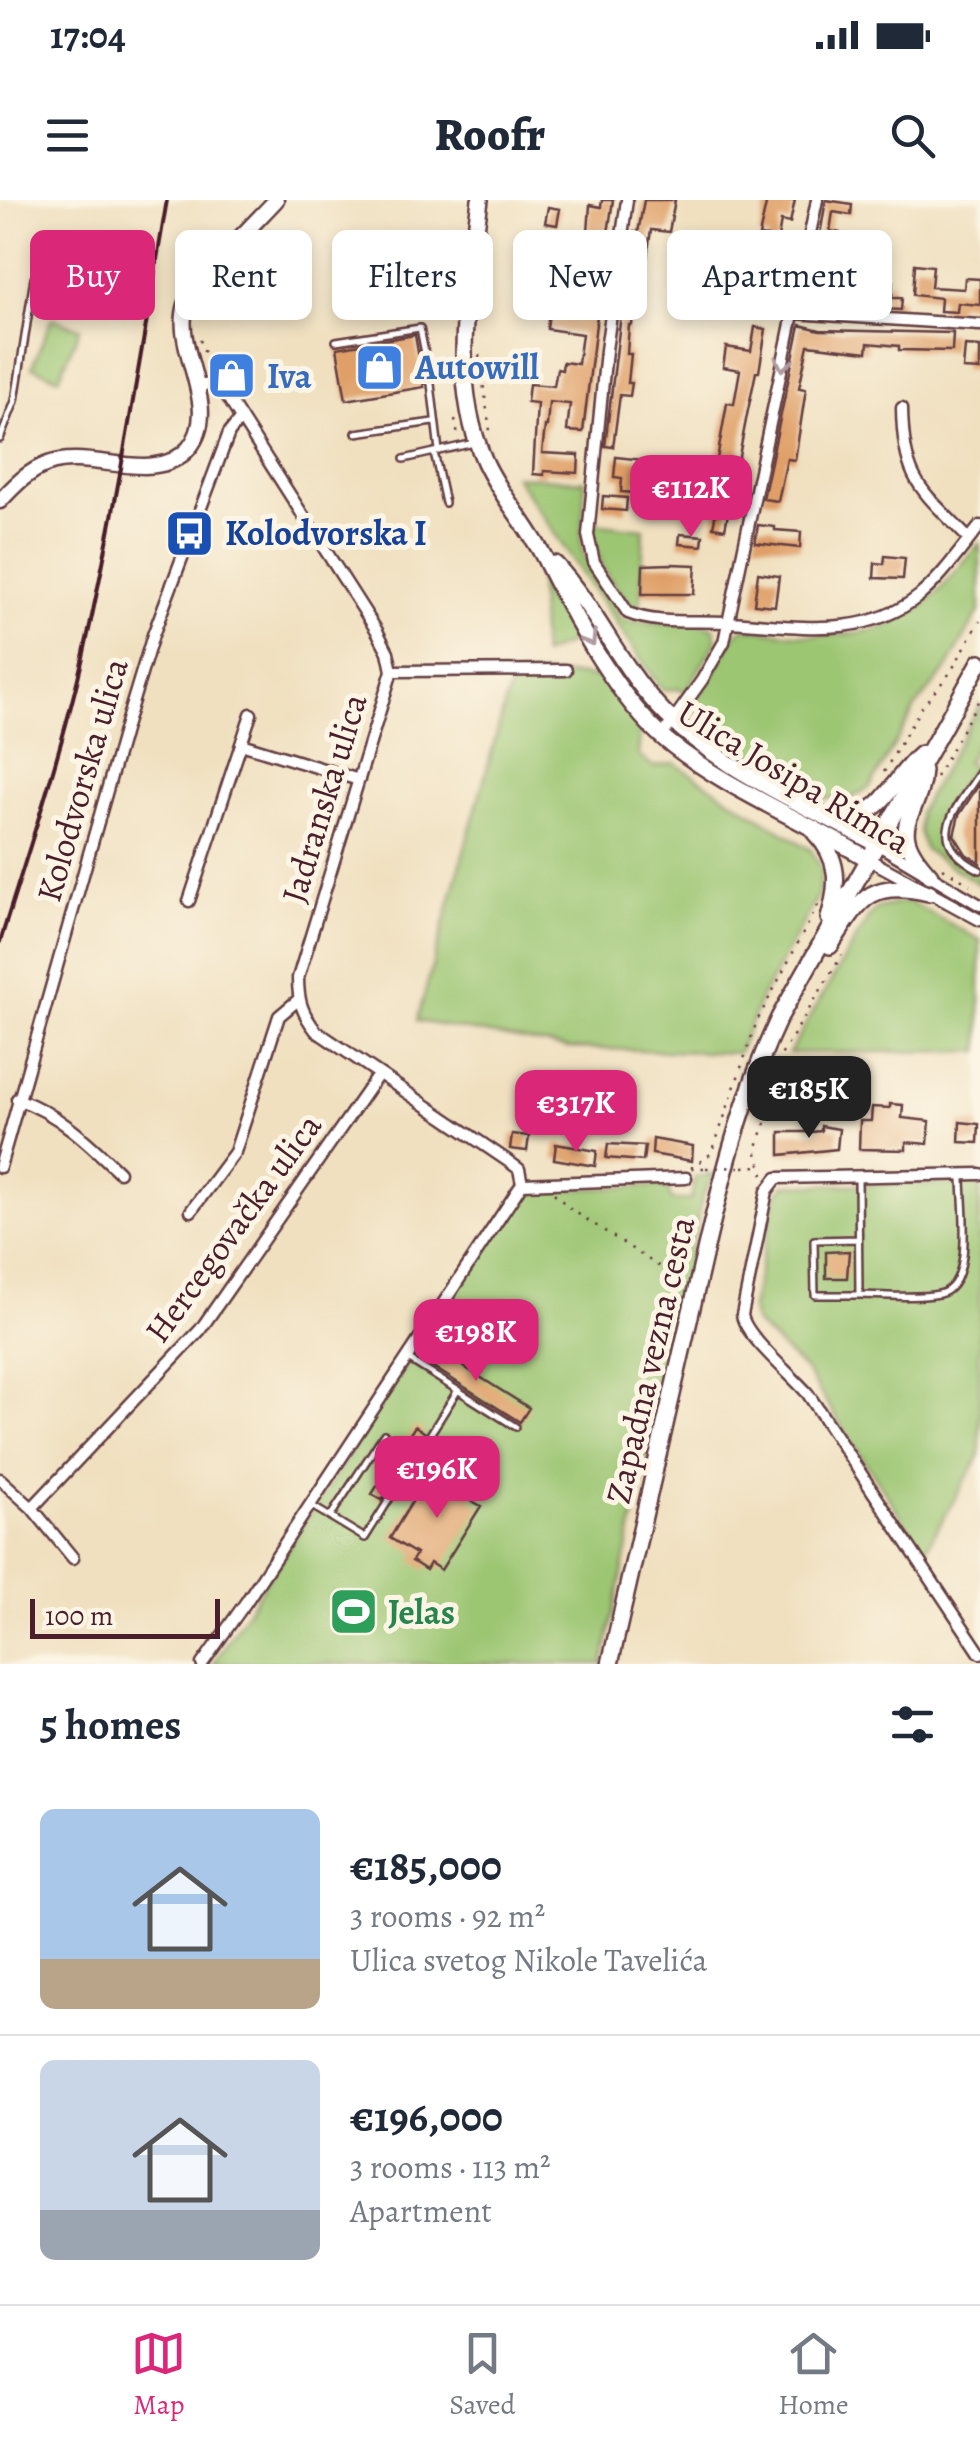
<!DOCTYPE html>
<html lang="en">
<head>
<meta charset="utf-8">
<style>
  :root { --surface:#fff; --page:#f6f6f7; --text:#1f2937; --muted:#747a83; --line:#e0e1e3; --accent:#db2777 }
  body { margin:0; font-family:Alegreya,serif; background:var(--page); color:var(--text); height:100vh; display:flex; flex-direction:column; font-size:38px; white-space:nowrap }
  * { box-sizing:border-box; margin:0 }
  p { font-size:32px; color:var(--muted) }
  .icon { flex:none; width:55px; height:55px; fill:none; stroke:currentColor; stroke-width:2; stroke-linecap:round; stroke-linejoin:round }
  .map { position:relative; height:1464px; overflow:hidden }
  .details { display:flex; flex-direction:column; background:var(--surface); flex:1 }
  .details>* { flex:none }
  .banner { position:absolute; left:30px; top:30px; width:920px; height:90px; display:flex; gap:20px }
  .scale { position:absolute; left:30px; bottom:25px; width:190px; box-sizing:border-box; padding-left:10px; border:5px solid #4a1f2b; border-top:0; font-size:28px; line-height:35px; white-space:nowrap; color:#4a1f2b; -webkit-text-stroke:8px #fcf5e5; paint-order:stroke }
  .price { position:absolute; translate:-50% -85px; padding:0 22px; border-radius:20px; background:var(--accent); color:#fff; font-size:32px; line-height:65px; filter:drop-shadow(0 2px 5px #0008) }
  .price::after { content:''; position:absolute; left:50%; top:60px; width:30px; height:22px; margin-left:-15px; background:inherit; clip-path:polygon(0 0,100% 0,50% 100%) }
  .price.on { background:#222; color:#fff }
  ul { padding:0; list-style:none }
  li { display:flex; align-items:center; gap:30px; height:250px; padding:0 40px }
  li+li { border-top:2px solid var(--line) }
  li span { display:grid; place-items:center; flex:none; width:280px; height:200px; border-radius:15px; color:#555 }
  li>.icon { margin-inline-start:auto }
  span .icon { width:120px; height:120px; fill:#fffc; stroke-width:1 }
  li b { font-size:42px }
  h2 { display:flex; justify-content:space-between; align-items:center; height:120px; padding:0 40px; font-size:42px }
  .tag { padding:0 35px; border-radius:15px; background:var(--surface); box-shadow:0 5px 15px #0003; font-size:35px; line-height:90px }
  .tag.on { background:var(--accent); color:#fff }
  .status { display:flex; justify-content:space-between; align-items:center; height:70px; padding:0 50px; background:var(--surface); direction:ltr }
  .status svg { height:28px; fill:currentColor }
  header { display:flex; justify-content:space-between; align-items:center; height:130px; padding:0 40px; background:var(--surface); font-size:45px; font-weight:800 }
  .menu { display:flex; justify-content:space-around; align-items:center; height:140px; border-top:2px solid var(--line); background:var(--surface); font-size:28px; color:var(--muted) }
  .menu a { display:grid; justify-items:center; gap:5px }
  .menu .on { color:var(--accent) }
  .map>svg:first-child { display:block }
  .green { fill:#9dc673; stroke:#74724f; stroke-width:2.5 }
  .building { fill:#df9f66 }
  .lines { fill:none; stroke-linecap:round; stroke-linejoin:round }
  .service-casing { stroke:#633c41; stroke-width:10 }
  .minor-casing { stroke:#633c41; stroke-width:15 }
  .secondary-casing { stroke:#633c41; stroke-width:19 }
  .primary-casing { stroke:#633c41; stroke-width:20 }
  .path { stroke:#633c41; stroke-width:2.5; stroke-dasharray:2.5 8; stroke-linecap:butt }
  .service { stroke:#fff; stroke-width:5 }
  .minor { stroke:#fff; stroke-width:10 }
  .secondary { stroke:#fff; stroke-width:14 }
  .primary { stroke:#fff; stroke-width:15 }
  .rail { stroke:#4a1f2b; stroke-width:4 }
  .path-bridge { stroke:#633c41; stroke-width:2.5; stroke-dasharray:2.5 8; stroke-linecap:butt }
  .oneway { stroke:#ae9aa0 }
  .labels { text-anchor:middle; stroke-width:10; stroke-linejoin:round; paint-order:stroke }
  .shop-label { font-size:35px; font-weight:bold; fill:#366cbe; stroke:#fcf5e5; text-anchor:start }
  .transit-label { font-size:35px; font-weight:bold; fill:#164399; stroke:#fcf5e5; text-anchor:start }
  .street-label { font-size:35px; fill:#4a1f2b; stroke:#fcf5e5 }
  .leisure-label { font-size:35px; font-weight:bold; fill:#27864d; stroke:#fcf5e5; text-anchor:start }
</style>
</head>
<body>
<div class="status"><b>17:04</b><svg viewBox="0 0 49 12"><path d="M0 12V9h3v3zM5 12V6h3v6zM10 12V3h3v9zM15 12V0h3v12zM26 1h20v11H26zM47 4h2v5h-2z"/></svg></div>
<header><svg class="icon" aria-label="menu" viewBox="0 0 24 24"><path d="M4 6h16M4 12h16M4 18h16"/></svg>Roofr<svg class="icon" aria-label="search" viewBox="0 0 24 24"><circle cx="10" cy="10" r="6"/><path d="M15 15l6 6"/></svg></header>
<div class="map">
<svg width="980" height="1464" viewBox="0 0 980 1464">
  <rect width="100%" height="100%" fill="#fcf5e5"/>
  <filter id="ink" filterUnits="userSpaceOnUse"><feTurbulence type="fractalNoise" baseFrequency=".01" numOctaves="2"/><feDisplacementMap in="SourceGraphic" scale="20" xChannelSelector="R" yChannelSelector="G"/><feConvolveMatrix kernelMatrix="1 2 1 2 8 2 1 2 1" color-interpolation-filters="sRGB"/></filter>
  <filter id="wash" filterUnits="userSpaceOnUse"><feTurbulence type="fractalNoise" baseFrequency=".0048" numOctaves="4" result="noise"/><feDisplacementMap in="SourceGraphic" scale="40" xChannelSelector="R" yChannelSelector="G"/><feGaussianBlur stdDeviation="2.25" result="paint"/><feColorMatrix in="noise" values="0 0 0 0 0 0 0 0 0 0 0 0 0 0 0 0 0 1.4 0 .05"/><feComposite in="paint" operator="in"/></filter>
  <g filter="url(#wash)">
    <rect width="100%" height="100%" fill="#f0e0c0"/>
    <path class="green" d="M52,118l28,10 -21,50 -27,-11z
      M515,276l70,5 -4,62 2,11 37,63 6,4 74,3 14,4 3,12 -32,53 -6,-4 -15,1 -7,-7z
      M593,323l51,6 -4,81c-27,-17 -48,-55 -47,-87z
      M980,343v67l-34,60 -31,38 -45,79 -18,11 -28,1 -124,-74 -3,-24 40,-68 8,-5c57,8 126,18 176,-21 22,-17 40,-43 59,-64z
      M538,369l38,66 -9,10 -25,10z
      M513,475h61l32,4 35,46 -3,30 16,12 20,-4 137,87 11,20 -4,26 -57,102 -23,55 -171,-5 -150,-27z
      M980,505v30l-13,27 6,4c-34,51 -56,71 7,109v10l-55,-35 -6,-18v-20z
      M908,701l72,39v111l-191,2 79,-135 9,-10z
      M714,974l-12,24 -99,466h-390l242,-374 66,-92 14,-7 124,-5 8,3 5,11h19l4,-23z
      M980,984v271l-56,97 -118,-181 -52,-49 -3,-14 23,-104 4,-12 7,-7z"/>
    <g id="blocks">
      <path class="building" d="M602,0h11l-6,40 4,1 -2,17 -5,-1 -21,175 -16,-1 3,-27 -21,-2 -2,24h-2l-3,27 37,2 -1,18 -34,-2v4l-11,-1 4,-71 -10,-1 2,-18 25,2 3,-17 5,1 1,-8 15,2 4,-30 -35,-5 5,-41 12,1 4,-32 18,2 4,-54 11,2z
        M644,0h31l-6,32 -18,-2 -4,28 -17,-3 4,-23 4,1z
        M767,0h28l-5,23 -9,-2 -4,22 9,2 -12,56 -18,-4 12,-60 -9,-1z
        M826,0l26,4 -1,11 -18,-3 -3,19 10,2 -2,9h-6l-4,24 -13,-2z
        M548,7l12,2 -3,16 -12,-2z
        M915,64l18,2 -2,21 33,2 1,-11 15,1v26l-22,-2 -1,9 -17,-1 1,-13 -28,-3z
        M626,73l18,4 -5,23 -5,-1 -2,26h-3l-2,29h4l-3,29h4l-2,13 -10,-1 -7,52 -8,-1z
        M820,79l26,5 -3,17 -27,-5z
        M883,82h10l-1,16h10l-1,12 -20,-1z
        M744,99l19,4 -2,15 -20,-4z
        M800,125l20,5 133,3 -1,18 -53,-1v-4l-31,-3 -1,9 -59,-7 -9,43 7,1 -11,71 -8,-1 -9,42 -15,-2z
        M755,127l11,2 -7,43h-3l-9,43 -22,114 -12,-2 12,-60 -9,-2 11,-62 7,1 6,-34 -17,-3 3,-20 25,4z
        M415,135l9,52 -78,13 -9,-52z
        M965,146l15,1v23l-17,-1z
        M616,257l28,3 -2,20h-5l-1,13 -15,-1 1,-14 -8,-1z
        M603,296l24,2 -1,13 -24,-2z
        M758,325l17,2v3l26,2 -1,16 -45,-5z
        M680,334l23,2 -1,10 -23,-2z
        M885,356l20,2 -2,21 -29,-1 1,-15 9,1z
        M671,364l25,1 -2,29h-52l1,-29z
        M758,373l21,3 -4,30 -21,-2z
        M980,583v80l-14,-9 -12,-19 5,-20z
        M890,904l13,1 -1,13 28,3 -2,23 -22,-2v8l-47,-1 1,-28h11l1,-14 18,1z
        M960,922l19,2 -1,19 -19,-1z
        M821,926l18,3 -2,20 -57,6v-23h31l10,-1z
        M512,934l17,2 -2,15 -17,-2z
        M653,939l40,7 -1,15 -40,-7z
        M556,944l41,7 -2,15 -41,-7z
        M608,944l37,2 -2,15 -37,-3z
        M849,1051l-2,27h-21v-26z
        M431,1146l98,62 -9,14 -98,-62z
        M415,1226l9,6 -42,68 -10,-6z
        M429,1274l27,17 9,-14 14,8 -9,15 11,6 -40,64 -11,-7 -4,7 -14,-9 4,-7 -26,-16z"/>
    </g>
  </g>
  <g filter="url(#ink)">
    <use href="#blocks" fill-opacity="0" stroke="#633c41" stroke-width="2.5"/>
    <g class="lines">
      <defs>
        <path id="service" d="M336,141l84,-13 11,56 8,67
          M356,233l77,-11
          M0,239l15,-38 19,-123
          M434,252l11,51
          M404,259l70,-16
          M980,572c-25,39 -58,68 0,98
          M858,976l1,119c25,0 55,4 80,-1 36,-7 23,-88 23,-117
          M858,1039l-44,1 1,55h44
          M408,1159l108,68
          M312,1306l53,32 93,-148
          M330,1317l54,-83"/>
        <path id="minor" d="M627,0l-21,150 -18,185 6,27 34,51c29,12 67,7 99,9 66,3 136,19 192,-26 23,-19 42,-47 61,-70
          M794,113l186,12
          M197,186l15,-2 14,11 151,236 11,21 4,19 -94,307c0,23 4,35 18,53l192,130 11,8 3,15
          M902,208c1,74 19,81 67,131
          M392,471l174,-1
          M662,536l40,-56 22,-38 93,-442
          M241,544l118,36
          M877,644l103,61
          M868,659l112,61
          M189,701l62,-187
          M17,899c41,14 71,43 102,73
          M0,967l125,-440 28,-92 76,-202 12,-15
          M980,974l-203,4 -10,13 -25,124c3,21 50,60 66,79l172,259
          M522,984l164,-6
          M191,1011l44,-59 44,-136 19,-16
          M0,1279l32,29 168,-178 178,-255
          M32,1308l41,50
          M202,1464l44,-62 276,-418"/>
        <path id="secondary" d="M0,301c14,-15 28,-30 48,-37 42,-16 107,23 141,-16 34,-41 -17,-99 -3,-143 7,-22 71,-84 90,-105"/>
        <path id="primary" d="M480,0c-11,84 -32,181 5,262 17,37 46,66 63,103 28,56 70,134 118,175 60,49 136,79 202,119
          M555,364c40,43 63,99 103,142 56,61 147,98 219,138
          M923,570c-2,49 -41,53 7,105
          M831,617c56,4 55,-34 90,-63
          M815,633c25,26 24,51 14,85
          M830,746c30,-45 38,-68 99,-53
          M610,1464c27,-116 54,-232 80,-348 24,-102 44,-203 89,-298l201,-356"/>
      </defs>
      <use href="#service" class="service-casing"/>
      <use href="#minor" class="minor-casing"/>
      <use href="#secondary" class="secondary-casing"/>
      <use href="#primary" class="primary-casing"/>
      <path class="path" d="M200,140l11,30
        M479,155l11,76
        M455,220l3,16
        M884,572l37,-64 29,-35 30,-52
        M936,577l44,-79
        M943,668l27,17
        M743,967l16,-1
        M691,968l21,-15 45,-132 61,-116
        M691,968h15
        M763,975l-7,-26 14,-37 7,-50 65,-107
        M554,993l15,15 94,61"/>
      <use href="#service" class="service"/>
      <use href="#minor" class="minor"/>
      <use href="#secondary" class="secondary"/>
      <use href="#primary" class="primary"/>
      <path class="rail" d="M0,742c29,-94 61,-189 83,-285 34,-151 58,-304 84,-457"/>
      <path class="path-bridge" d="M706,968l35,-1"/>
    </g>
    <defs><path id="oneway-chevron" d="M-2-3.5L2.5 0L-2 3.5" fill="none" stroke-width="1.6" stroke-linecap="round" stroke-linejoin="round" transform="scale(2.5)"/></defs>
    <g class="oneway">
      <use href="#oneway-chevron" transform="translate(783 164) rotate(102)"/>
      <use href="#oneway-chevron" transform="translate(590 439) rotate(58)"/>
    </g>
  </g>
  <defs>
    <symbol id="shop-square" viewBox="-11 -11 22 22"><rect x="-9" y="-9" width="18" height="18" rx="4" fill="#3f7fe0" stroke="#fcf5e5"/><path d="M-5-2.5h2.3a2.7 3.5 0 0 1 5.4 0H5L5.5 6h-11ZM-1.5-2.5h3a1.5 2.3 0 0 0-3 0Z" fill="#fff"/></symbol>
    <symbol id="bus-square" viewBox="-11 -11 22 22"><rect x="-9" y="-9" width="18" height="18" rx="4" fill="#1a4fb4" stroke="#fcf5e5"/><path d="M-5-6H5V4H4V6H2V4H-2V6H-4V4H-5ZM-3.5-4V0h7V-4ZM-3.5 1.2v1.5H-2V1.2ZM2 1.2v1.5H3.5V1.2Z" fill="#fff"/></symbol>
    <symbol id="stadium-square" viewBox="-11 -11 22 22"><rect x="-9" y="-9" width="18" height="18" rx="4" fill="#2e9e5b" stroke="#fcf5e5"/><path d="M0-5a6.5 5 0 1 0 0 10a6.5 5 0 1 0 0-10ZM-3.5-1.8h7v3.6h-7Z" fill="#fff"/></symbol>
  </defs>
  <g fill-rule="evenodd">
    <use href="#shop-square" x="352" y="140" width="55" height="55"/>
    <use href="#shop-square" x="204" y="148" width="55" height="55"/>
    <use href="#bus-square" x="162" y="306" width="55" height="55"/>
    <use href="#stadium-square" x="326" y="1384" width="55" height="55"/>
  </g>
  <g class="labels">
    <g class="shop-label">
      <text x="415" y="179">Autowill</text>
      <text x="267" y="188">Iva</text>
    </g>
    <g class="transit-label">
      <text x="225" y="345">Kolodvorska I</text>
    </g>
    <g class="street-label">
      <text transform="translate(794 577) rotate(31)" y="12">Ulica Josipa Rimca</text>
      <text transform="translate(82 580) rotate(-74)" y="12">Kolodvorska ulica</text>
      <text transform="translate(324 598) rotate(-73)" y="12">Jadranska ulica</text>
      <text transform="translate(233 1028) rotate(-54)" y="12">Hercegovačka ulica</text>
      <text transform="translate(650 1160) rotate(-77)" y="12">Zapadna vezna cesta</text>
    </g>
    <g class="leisure-label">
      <text x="388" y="1424">Jelas</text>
    </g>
  </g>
</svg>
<div class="scale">100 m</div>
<b class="price" style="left:691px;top:340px">€112K</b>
<b class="price on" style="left:809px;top:941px">€185K</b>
<b class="price" style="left:576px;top:955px">€317K</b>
<b class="price" style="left:476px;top:1184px">€198K</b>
<b class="price" style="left:437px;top:1321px">€196K</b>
<div class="banner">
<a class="tag on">Buy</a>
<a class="tag">Rent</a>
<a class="tag">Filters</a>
<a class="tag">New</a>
<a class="tag">Apartment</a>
</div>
</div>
<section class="details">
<h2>5 homes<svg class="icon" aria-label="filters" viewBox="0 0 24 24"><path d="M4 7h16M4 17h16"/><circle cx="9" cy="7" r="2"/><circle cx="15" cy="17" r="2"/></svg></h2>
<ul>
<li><span style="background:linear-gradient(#a9c7e8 75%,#b9a48a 0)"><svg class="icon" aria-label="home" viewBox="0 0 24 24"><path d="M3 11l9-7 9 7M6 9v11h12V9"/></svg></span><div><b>€185,000</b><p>3 rooms · 92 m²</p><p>Ulica svetog Nikole Tavelića</p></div></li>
<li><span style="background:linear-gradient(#c9d6e8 75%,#9aa5b1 0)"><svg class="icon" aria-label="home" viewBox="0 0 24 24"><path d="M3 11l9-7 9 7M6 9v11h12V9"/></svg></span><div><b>€196,000</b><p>3 rooms · 113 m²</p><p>Apartment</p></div></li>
</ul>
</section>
<nav class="menu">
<a class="on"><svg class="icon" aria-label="map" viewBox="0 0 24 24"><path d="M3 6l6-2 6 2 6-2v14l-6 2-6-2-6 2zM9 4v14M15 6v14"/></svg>Map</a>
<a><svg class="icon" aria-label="saved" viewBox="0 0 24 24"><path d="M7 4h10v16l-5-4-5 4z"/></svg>Saved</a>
<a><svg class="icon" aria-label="home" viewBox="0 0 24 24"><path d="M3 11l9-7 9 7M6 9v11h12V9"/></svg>Home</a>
</nav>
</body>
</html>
